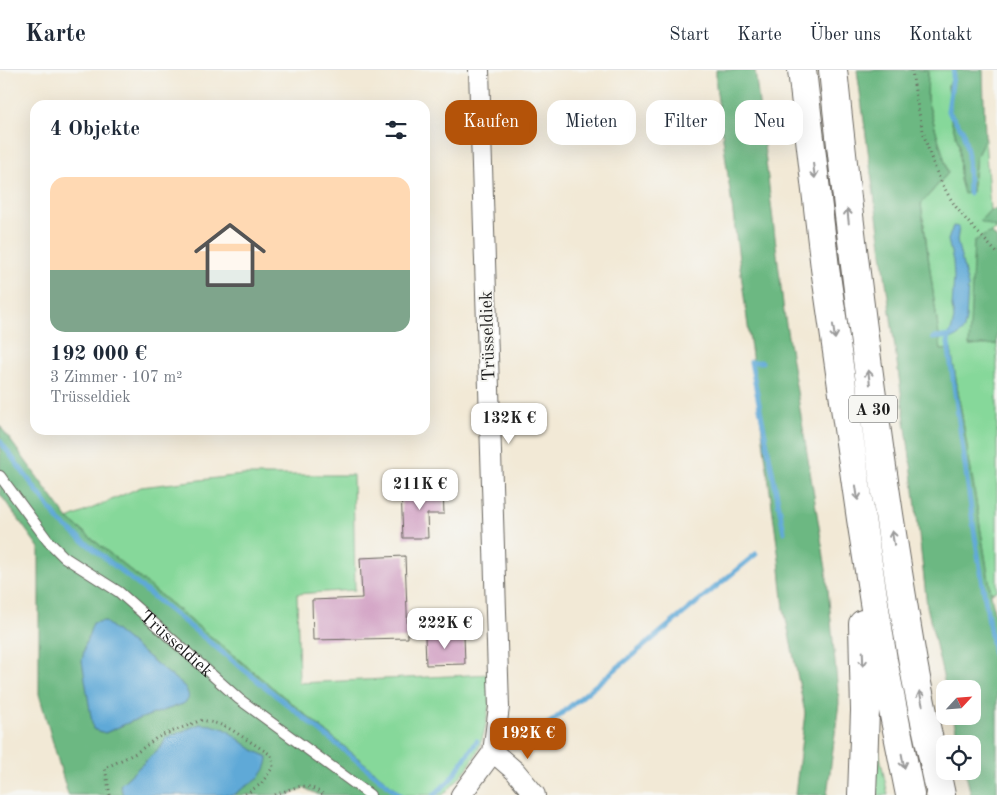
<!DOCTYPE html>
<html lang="de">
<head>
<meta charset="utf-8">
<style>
  :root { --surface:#fff; --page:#f2f2f3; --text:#1f2937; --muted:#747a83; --line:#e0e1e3; --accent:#b45309 }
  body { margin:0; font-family:"Old Standard TT",serif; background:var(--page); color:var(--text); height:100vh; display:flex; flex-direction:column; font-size:19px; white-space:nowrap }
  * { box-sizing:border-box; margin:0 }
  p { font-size:16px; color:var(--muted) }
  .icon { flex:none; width:28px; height:28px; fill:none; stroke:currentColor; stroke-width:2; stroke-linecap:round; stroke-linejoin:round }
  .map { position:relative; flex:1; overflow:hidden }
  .sheet { position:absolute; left:30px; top:30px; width:400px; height:335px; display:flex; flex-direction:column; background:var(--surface); border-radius:15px; box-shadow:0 5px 20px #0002 }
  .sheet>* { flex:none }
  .banner { position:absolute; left:445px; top:30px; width:475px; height:45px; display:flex; gap:10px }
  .needle { width:32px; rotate:64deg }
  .fabs { position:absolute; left:936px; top:610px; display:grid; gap:10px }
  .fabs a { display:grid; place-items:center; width:45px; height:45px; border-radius:10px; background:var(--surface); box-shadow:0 5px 20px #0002; font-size:25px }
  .price { position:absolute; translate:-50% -42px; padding:0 11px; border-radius:10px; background:#fff; color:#222; font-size:16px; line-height:32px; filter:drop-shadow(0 1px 2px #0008) }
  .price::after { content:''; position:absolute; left:50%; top:30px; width:15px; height:11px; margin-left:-8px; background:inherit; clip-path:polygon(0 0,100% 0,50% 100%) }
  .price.on { background:var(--accent); color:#fff }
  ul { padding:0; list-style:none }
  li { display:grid; align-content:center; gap:10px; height:265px; padding:0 20px }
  li span { display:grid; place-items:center; height:155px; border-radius:15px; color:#555 }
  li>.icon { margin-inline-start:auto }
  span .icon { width:90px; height:90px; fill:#fffc; stroke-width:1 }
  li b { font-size:21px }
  h2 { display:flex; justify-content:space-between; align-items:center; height:60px; padding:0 20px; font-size:21px }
  .chip { padding:0 18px; border-radius:15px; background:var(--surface); box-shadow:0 5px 20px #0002; font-size:18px; line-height:45px }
  .chip.on { background:var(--accent); color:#fff }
  header { display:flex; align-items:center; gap:30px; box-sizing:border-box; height:70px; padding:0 25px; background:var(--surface); border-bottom:1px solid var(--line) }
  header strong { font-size:24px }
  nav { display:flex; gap:28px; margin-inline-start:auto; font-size:18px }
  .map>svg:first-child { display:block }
  .green { fill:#86d89a; stroke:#517a5b }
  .forest { fill:#6cb882; stroke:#446a4f; fill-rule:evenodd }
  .water { fill:#5fa9d7; stroke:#3e627a }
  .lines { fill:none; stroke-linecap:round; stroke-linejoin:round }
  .stream { stroke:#5fa9d7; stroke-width:5 }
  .building { fill:#cf9ac0 }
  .service-casing { stroke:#67645d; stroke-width:12 }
  .minor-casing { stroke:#67645d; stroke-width:22 }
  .motorway-casing { stroke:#67645d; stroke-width:30 }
  .path { stroke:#67645d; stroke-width:3; stroke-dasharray:1 4; stroke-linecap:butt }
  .service { stroke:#fff; stroke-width:10 }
  .minor { stroke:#fff; stroke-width:20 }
  .motorway { stroke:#fff; stroke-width:28 }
  .oneway { stroke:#999 }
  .labels { text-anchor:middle; stroke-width:4; stroke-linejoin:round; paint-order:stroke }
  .shield { fill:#f6f6f2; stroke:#5d5d5c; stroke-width:1 }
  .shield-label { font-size:16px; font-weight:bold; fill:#1c1c1c }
  .street-label { font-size:18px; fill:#1c1c1c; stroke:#f6f6f2 }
</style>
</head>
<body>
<header>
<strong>Karte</strong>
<nav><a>Start</a><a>Karte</a><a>Über uns</a><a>Kontakt</a></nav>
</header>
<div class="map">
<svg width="997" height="725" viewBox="0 0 997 725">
  <rect width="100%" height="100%" fill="#f6f6f2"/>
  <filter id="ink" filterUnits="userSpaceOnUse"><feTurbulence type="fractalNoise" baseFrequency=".02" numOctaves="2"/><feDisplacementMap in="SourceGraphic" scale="10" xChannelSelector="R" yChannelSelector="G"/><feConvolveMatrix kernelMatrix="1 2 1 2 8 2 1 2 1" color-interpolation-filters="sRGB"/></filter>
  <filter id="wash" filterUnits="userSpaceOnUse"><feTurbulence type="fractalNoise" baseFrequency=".0096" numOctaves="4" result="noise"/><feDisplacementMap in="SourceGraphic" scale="20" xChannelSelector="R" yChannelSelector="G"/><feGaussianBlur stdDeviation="1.12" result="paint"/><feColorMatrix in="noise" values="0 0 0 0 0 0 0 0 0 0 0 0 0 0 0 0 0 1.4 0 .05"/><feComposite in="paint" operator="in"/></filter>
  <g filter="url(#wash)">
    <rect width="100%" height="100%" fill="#f2e9d6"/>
    <path class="green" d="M928,0h29l-9,16 3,34 8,25 1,35 12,12 4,-34 9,-21 5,73 -9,11 16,7v2l-6,2 -22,114 28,-2v247l-6,2 -40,-244 -10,2 -20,-147 27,-31 -21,-74z
      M242,405h111l2,115 -58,4 2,89 193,-9c-2,25 -4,51 -13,74 -5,14 -25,37 -36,47h-40l-335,-276 73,-32z
      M873,653l15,72h-21z"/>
    <path class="forest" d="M716,0h39l29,242 42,257 13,134 -12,92h-32l10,-82 -21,-104 -5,-50 -63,-473z
      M857,0h71l-1,29 21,74 -27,31 20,146 10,-1 46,280v166h-26l-6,-24h7v-27h-13l-6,-28h19v-27h-26l-19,-83 -15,-134z
      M957,0h26l2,67 -9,21 -4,34 -8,2 -4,-14 -1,-35 -8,-25 -3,-34z
      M997,139v19l-17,-7 10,-11z
      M991,162l6,7v105l-28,2 5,-105z
      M0,356l68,93 335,276h-84l-15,-7 -16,7h-54l8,-7 16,-9 10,-22 -15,-7 -28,-21 -25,-5 -34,14 -4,8 -42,39 3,10h-55l-29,-101v-146l-39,-54zM104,551l81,66 -2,17 -53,18 -25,11z"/>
    <path class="water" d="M953,156l6,1 -2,14 11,45 -2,33 -2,10 -4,5 -5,4 -8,1 5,-11 2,-10 -2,-11 2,-30 -1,-16 -5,-21z
      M104,551l81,66c4,8 6,12 -2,17l-53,18 -25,11 -12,-4 -11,-68 3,-16 8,-22z
      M200,654l11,1 14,4 28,21 15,7c-1,22 -20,26 -34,38h-111l-3,-10 42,-39 4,-8z"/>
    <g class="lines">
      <path class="stream" d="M954,0l-6,41 15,20 5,24 1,38
        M949,266l-1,7 26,187 23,143
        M933,268l19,-2
        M762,292h-11l33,170
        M0,371l60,81 340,273
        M508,670l18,-3 25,-15 205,-168
        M434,725l16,-15 27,-39"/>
    </g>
    <g id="blocks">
      <path class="building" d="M443,419l1,25h-17l1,24h-25l-2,-48z
        M405,486l3,82 -95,2 -1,-40 50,-2 -2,-40z
        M464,565l1,29 -39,1 -1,-29z"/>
    </g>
  </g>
  <g filter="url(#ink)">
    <use href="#blocks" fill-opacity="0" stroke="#67645d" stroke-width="1"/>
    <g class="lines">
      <defs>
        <g id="service">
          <path id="s1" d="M0,406l48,65 16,16 55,35 120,107 131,96"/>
        </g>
        <path id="minor" d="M493,682l22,19 20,24
          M461,725l32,-43 6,-45 -20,-637"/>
        <path id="motorway" d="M802,0l23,198 36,251 22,141 27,135
          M833,0c20,194 45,388 78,581 8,48 20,96 30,144
          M862,725l3,-84 -2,-87"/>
      </defs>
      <use href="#service" class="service-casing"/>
      <use href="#minor" class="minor-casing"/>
      <use href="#motorway" class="motorway-casing"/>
      <path class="path" d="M912,0c6,45 15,92 40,131 12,19 30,35 45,52
        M110,725l-5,-27 31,-15 22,-16 44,-17 17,4 13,6 39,25 2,12 -12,17 -17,11
        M275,725c22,-8 29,-15 49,0"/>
      <use href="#service" class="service"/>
      <use href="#minor" class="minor"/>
      <use href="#motorway" class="motorway"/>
    </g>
    <defs><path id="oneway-shaft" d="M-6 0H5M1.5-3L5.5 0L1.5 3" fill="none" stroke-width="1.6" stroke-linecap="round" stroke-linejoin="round" transform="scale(1.25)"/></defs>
    <g class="oneway">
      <use href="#oneway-shaft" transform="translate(814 101) rotate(83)"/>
      <use href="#oneway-shaft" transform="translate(848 146) rotate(-96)"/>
      <use href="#oneway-shaft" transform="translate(834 262) rotate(82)"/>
      <use href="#oneway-shaft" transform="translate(869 307) rotate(-97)"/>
      <use href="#oneway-shaft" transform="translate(857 423) rotate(82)"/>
      <use href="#oneway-shaft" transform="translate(893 468) rotate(-99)"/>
      <use href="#oneway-shaft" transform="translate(863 589) rotate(88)"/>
      <use href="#oneway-shaft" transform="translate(921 628) rotate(-102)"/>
      <use href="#oneway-shaft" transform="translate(903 691) rotate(79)"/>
    </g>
  </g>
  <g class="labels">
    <rect class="shield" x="849" y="325.5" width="48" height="27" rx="4"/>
    <g class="shield-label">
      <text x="873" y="345">A 30</text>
    </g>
    <g class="street-label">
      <text transform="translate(487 266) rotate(-92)" y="6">Trüsseldiek</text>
      <text dy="6" stroke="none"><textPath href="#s1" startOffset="246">Trüsseldiek</textPath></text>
    </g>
  </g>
</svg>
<div class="fabs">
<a><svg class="needle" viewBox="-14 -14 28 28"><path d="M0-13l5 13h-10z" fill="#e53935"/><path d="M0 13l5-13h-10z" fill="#747a83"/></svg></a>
<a><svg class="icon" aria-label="locate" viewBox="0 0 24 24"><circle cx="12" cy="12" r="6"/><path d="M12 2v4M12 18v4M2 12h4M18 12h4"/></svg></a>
</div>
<b class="price" style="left:509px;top:375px">132K €</b>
<b class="price" style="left:420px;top:441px">211K €</b>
<b class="price" style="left:445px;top:580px">222K €</b>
<b class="price on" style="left:528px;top:690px">192K €</b>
<div class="banner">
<a class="chip on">Kaufen</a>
<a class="chip">Mieten</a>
<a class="chip">Filter</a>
<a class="chip">Neu</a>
</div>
<section class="sheet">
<h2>4 Objekte<svg class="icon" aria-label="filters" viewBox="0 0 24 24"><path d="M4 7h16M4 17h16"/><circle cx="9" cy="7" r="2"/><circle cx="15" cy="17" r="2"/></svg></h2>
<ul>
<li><span style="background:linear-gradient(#ffd9b3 60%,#7fa58c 0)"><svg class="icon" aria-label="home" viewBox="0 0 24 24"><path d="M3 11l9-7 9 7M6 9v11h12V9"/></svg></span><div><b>192 000 €</b><p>3 Zimmer · 107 m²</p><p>Trüsseldiek</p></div></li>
</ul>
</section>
</div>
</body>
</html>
